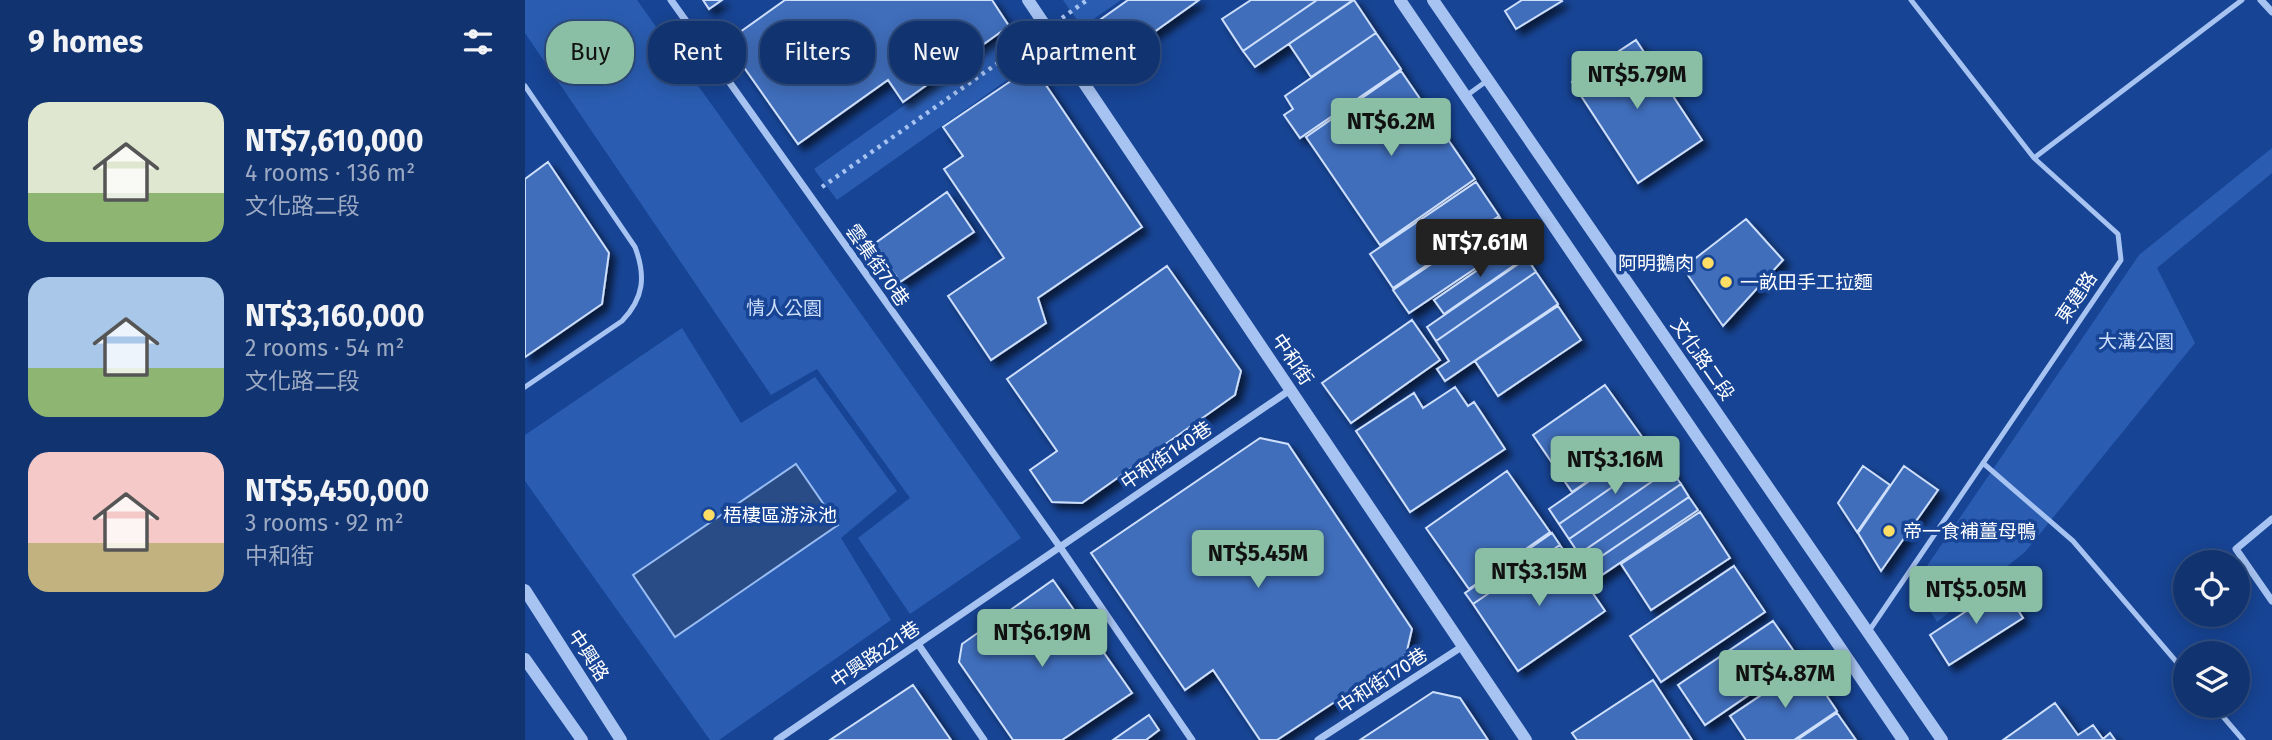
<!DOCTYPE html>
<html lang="en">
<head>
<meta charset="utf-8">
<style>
  :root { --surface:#11336f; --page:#1a3b74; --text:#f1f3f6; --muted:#9caac3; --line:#304e82; --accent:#8abfa5 }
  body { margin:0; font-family:"Fira Sans","Noto Sans TC",sans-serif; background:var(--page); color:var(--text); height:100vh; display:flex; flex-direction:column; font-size:26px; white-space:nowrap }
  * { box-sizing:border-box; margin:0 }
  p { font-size:23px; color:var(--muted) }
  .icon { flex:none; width:38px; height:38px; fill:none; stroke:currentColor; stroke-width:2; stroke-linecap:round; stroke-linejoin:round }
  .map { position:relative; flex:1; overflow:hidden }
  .sheet { display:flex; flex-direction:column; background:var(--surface); width:525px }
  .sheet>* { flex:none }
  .guide { position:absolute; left:21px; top:21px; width:665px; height:63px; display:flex; gap:14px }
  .tools { position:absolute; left:1648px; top:550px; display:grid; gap:14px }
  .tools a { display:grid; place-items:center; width:77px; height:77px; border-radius:50%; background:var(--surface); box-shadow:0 4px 18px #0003,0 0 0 2px var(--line); font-size:35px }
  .price { position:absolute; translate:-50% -60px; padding:0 16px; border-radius:7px; background:var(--accent); color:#111; font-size:23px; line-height:46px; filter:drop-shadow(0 2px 4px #0008) }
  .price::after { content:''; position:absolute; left:50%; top:42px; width:21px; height:16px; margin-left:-10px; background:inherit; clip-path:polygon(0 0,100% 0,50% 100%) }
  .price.on { background:#222; color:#fff }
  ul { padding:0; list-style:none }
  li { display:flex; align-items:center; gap:21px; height:175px; padding:0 28px }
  li span { display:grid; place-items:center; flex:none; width:196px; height:140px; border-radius:21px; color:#555 }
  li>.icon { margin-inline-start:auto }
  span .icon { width:84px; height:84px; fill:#fffc; stroke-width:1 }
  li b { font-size:30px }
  h2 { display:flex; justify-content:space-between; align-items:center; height:84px; padding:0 28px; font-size:30px }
  .chip { padding:0 24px; border-radius:28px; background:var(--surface); box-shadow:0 4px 18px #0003,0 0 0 2px var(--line); font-size:24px; line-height:63px }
  .chip.on { background:var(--accent); color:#111 }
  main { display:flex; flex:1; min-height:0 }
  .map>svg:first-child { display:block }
  .green { fill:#2a5db2 }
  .water { fill:#294b86; stroke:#99bdf3; stroke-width:2 }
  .building { fill:#3f6ebb; stroke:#cedffc; stroke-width:2; filter:url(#shadow) }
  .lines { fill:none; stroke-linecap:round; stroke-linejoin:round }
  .path { stroke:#a7c3f1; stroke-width:4.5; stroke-dasharray:3.5 5; stroke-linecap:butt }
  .service { stroke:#a7c3f1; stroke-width:5 }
  .minor { stroke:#a7c3f1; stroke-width:7 }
  .tertiary { stroke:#a7c3f1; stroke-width:12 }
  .poi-dot { fill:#ffde66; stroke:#174494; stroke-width:2.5 }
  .labels { text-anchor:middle; stroke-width:7; stroke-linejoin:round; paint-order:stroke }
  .poi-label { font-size:19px; fill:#fff; stroke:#174494; text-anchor:start }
  .street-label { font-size:19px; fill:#fff; stroke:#174494 }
  .park-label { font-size:19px; fill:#cedffc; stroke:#174494 }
</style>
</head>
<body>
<main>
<section class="sheet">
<h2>9 homes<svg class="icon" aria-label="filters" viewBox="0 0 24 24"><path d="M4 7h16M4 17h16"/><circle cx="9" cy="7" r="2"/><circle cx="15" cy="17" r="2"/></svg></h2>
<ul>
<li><span style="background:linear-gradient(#dfe7d0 65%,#8fb573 0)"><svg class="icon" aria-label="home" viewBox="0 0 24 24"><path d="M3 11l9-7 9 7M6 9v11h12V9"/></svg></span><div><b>NT$7,610,000</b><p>4 rooms · 136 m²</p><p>文化路二段</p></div></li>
<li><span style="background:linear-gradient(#a9c7e8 65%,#8fb573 0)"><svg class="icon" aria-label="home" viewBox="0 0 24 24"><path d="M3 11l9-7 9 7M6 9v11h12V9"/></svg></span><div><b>NT$3,160,000</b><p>2 rooms · 54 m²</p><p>文化路二段</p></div></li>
<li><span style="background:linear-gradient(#f6c9c9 65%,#c2b280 0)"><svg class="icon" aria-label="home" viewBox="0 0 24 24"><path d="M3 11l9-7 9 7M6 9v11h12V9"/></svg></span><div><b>NT$5,450,000</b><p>3 rooms · 92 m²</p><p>中和街</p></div></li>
</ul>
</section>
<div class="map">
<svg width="1747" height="740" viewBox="0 0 1747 740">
  <defs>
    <filter id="shadow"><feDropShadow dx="6" dy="6" stdDeviation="3.5" flood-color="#0009"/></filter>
  </defs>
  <rect width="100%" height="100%" fill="#174494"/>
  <path class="green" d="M0,0h112l384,538 -111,76 -52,-76 52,-40 -93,-129 -46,26 -246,-362z
    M538,0h58l-39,27z
    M487,29l22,32 -197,139 -23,-31z
    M1747,148v25l-115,95 38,75 -170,209 -88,70 -23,-37 225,-330z
    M157,328l59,95 74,-46 82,114 -56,47 50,82 -172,120h-9l-185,-259v-46z"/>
  <path class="water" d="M271,464l42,61 -163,112 -42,-62z"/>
  <path class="building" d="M178,0h19l-13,9z
    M260,0h207l17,26 -106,76 -15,-22 -90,64 -72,-102z
    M603,0h71l-87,62 -25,-33z
    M726,0h66l-74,51 -21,-32z
    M792,0h36l-98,67 -12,-16z
    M829,0l22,33 -65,44 -22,-33z
    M997,0h39l1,1 -46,28 -11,-18z
    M851,33l25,36 -101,69 -16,-23 9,-6 -8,-13z
    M1111,40l66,100 -64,43 -66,-101z
    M508,66l109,161 -104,71 8,25 -55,37 -43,-64 56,-38 -60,-89 19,-13 -20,-29z
    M876,71l74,108 -95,66 -74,-108z
    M23,162l61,91 -7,51 -77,53v-178z
    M951,182l23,34 -106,72 -23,-34z
    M422,192l27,40 -74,50 -26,-38z
    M975,218l16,23 -107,72 -16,-23z
    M1221,219l37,41 -60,66 -40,-58z
    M992,243l9,14 -82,57 -10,-14z
    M1002,258l9,14 -100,69 -9,-14z
    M642,266l74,105 -6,24 -153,108 -30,-1 -22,-32 27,-19 -50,-72z
    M1011,272l22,32 -113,77 -8,-12 12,-8 -13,-20z
    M1033,306l23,34 -83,56 -23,-35z
    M887,320l28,40 -89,63 -29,-40z
    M1080,385l40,56 -73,51 -39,-57z
    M930,387l13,19 6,-4 31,47 -95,63 -54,-81 58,-38 9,15z
    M735,438l28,6 124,185 -6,26 -129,85h-17l-47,-70 -28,20 -94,-137z
    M1125,439l10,15 -101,70 -10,-15z
    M1135,454l10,15 -101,70 -10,-15z
    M1338,466l27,19 -33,47 -19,-29z
    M1379,466l34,24 -57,81 -23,-38z
    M1145,469l11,15 -102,70 -10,-15z
    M982,471l43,61 -81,57 -43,-61z
    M1156,484l8,13 -102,69 -8,-12z
    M1164,497l9,13 -102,69 -9,-13z
    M1175,512l30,46 -79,52 -30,-46z
    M1027,533l8,12 -87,59 -8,-11z
    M1035,545l45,66 -87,60 -45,-67z
    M1209,566l31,46 -104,70 -31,-46z
    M528,580l79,113 -70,47h-49l-54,-78 3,-18z
    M1478,587l20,31 -74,47 -19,-30z
    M1248,621l27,39 -95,65 -27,-40z
    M1281,665l31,46 -43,29h-48l-16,-24z
    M1128,680l39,60h-115l-5,-7z
    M388,685l38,55h-121z
    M908,692l27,6 28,42h-128z
    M1530,703l23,32 15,-10 10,14 7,-6 5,7h-112z
    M1312,713l19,27h-59z
    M624,715l10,15 -13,10h-33z"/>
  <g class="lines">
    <path class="path" d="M537,18l25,-18
      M297,187l210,-148"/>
    <path class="service" d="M0,86l110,161c11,29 9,51 -13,74l-97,66
      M941,96l22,-16
      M1509,158l208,-158
      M1458,463l90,78 113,132
      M1344,631l252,-371 -3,-26 -84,-76 -123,-158
      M1688,705l30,35"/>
    <path class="minor" d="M146,0l389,547 132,193
      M1736,0l11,12
      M1747,519l-36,30 36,52
      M393,644l66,96
      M252,740l513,-350
      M793,740l145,-94"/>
    <path class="tertiary" d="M503,0l498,740
      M875,0l503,740
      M908,0l509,740
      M0,590l96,150
      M0,659l57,81"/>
  </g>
  <g class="poi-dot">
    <circle cx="1183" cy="263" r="7"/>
    <circle cx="1201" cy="282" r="7"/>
    <circle cx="184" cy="515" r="7"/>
    <circle cx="1364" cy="531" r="7"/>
  </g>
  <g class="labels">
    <g class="poi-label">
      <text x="1169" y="270" text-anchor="end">阿明鵝肉</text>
      <text x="1215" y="289">一畝田手工拉麵</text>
      <text x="198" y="522">梧棲區游泳池</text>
      <text x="1378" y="538">帝一食補薑母鴨</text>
    </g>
    <g class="street-label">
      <text transform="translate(353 265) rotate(55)" y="7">雲集街70巷</text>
      <text transform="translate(1551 297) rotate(-56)" y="7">東建路</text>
      <text transform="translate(768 359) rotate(56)" y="7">中和街</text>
      <text transform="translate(1178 359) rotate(55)" y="7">文化路二段</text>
      <text transform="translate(641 455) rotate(-34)" y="7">中和街140巷</text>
      <text transform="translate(350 654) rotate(-34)" y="7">中興路221巷</text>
      <text transform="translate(64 655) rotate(57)" y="7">中興路</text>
      <text transform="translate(857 680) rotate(-33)" y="7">中和街170巷</text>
    </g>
    <g class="park-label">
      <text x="259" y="315">情人公園</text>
      <text x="1611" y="348">大溝公園</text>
    </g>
  </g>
</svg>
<div class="tools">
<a><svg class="icon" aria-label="locate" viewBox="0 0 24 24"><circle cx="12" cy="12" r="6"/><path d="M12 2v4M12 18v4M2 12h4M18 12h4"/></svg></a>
<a><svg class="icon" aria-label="layers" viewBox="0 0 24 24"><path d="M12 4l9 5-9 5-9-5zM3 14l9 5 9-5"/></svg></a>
</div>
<b class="price" style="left:1112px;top:111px">NT$5.79M</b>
<b class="price" style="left:866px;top:158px">NT$6.2M</b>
<b class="price on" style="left:955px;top:279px">NT$7.61M</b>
<b class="price" style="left:1090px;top:496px">NT$3.16M</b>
<b class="price" style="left:733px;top:590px">NT$5.45M</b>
<b class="price" style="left:1014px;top:608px">NT$3.15M</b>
<b class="price" style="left:1451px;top:626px">NT$5.05M</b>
<b class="price" style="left:517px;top:669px">NT$6.19M</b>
<b class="price" style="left:1260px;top:710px">NT$4.87M</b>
<div class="guide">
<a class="chip on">Buy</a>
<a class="chip">Rent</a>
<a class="chip">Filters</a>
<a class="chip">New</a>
<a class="chip">Apartment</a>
</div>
</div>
</main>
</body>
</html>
